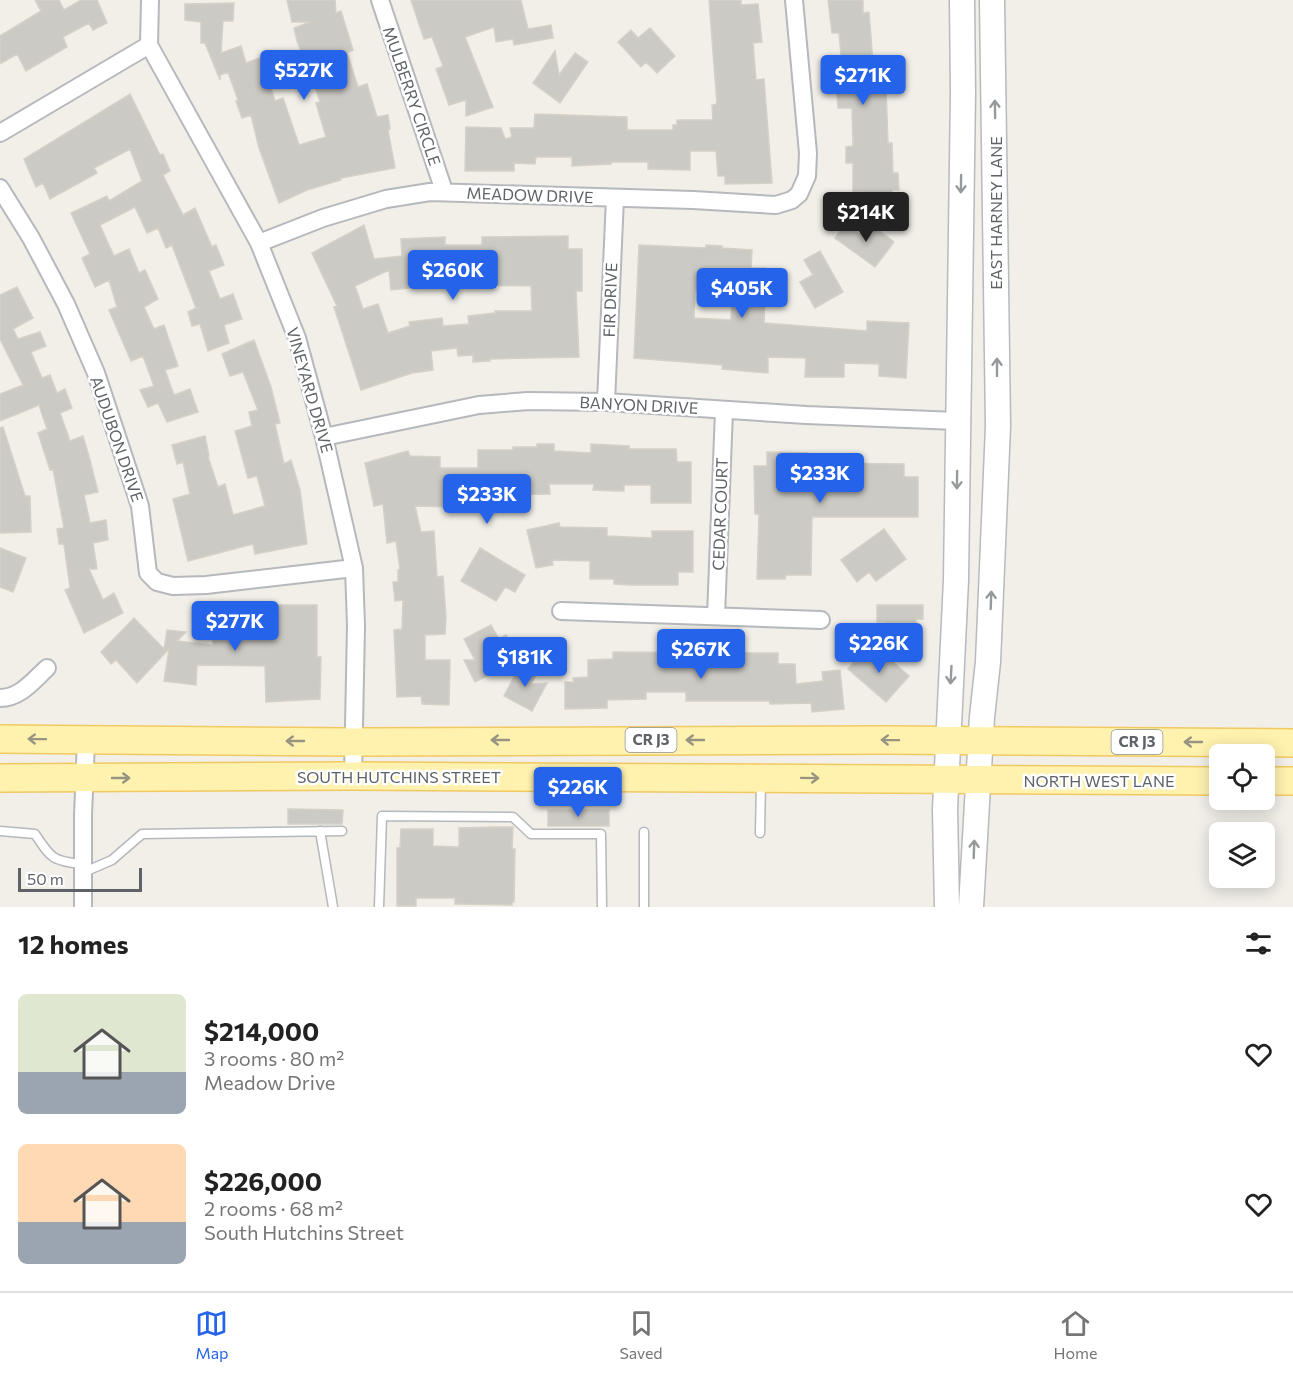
<!DOCTYPE html>
<html lang="en">
<head>
<meta charset="utf-8">
<style>
  :root { --surface:#fff; --page:#f2f2f2; --text:#222; --muted:#767676; --line:#e0e0e0; --accent:#2563eb }
  body { margin:0; font-family:Commissioner,sans-serif; background:var(--page); color:var(--text); height:100vh; display:flex; flex-direction:column; font-size:22px; white-space:nowrap }
  * { box-sizing:border-box; margin:0 }
  p { font-size:20px; color:var(--muted) }
  .icon { flex:none; width:33px; height:33px; fill:none; stroke:currentColor; stroke-width:2; stroke-linecap:round; stroke-linejoin:round }
  .map { position:relative; height:907px; overflow:hidden }
  .side { display:flex; flex-direction:column; background:var(--surface); flex:1 }
  .side>* { flex:none }
  .buttons { position:absolute; left:1209px; top:744px; display:grid; gap:12px }
  .buttons a { display:grid; place-items:center; width:66px; height:66px; border-radius:9px; background:var(--surface); box-shadow:0 3px 15px #0003; font-size:30px }
  .scale { position:absolute; left:18px; bottom:15px; width:124px; box-sizing:border-box; padding-left:6px; border:3px solid #5f6368; border-top:0; font-size:16px; line-height:21px; white-space:nowrap; color:#5f6368; -webkit-text-stroke:4px #fff; paint-order:stroke }
  .price { position:absolute; translate:-50% -51px; padding:0 14px; border-radius:6px; background:var(--accent); color:#fff; font-size:20px; line-height:39px; filter:drop-shadow(0 2px 3px #0008) }
  .price::after { content:''; position:absolute; left:50%; top:36px; width:18px; height:14px; margin-left:-9px; background:inherit; clip-path:polygon(0 0,100% 0,50% 100%) }
  .price.current { background:#222; color:#fff }
  ul { padding:0; list-style:none }
  li { display:flex; align-items:center; gap:18px; height:150px; padding:0 18px }
  li span { display:grid; place-items:center; flex:none; width:168px; height:120px; border-radius:9px; color:#555 }
  li>.icon { margin-inline-start:auto }
  span .icon { width:72px; height:72px; fill:#fffc; stroke-width:1 }
  li b { font-size:26px }
  h2 { display:flex; justify-content:space-between; align-items:center; height:72px; padding:0 18px; font-size:26px }
  .tabs { display:flex; justify-content:space-around; align-items:center; height:84px; border-top:2px solid var(--line); background:var(--surface); font-size:16px; color:var(--muted) }
  .tabs a { display:grid; justify-items:center; gap:3px }
  .tabs .current { color:var(--accent) }
  .map>svg:first-child { display:block }
  .building { fill:#cccac5; stroke:#d6d1c6; stroke-width:1.5; fill-rule:evenodd }
  .lines { fill:none; stroke-linecap:round; stroke-linejoin:round }
  .service-casing { stroke:#b5b8bc; stroke-width:11 }
  .minor-casing { stroke:#b5b8bc; stroke-width:20 }
  .secondary-casing { stroke:#b6babf; stroke-width:27 }
  .primary-casing { stroke:#f2c960; stroke-width:30 }
  .service { stroke:#fff; stroke-width:8 }
  .minor { stroke:#fff; stroke-width:16 }
  .secondary { stroke:#fff; stroke-width:24 }
  .primary { stroke:#fff2af; stroke-width:27 }
  .oneway { stroke:#979a9d }
  .oneway2 { stroke:#979581 }
  .labels { text-anchor:middle; stroke-width:5; stroke-linejoin:round; paint-order:stroke }
  .shield { fill:#fff; stroke:#8f9295; stroke-width:1.5 }
  .shield-label { font-size:15px; font-weight:bold; fill:#5f6368 }
  .street-label { font-size:16px; fill:#5f6368; stroke:#fff }
</style>
</head>
<body>
<div class="map">
<svg width="1293" height="907" viewBox="0 0 1293 907">
  <rect width="100%" height="100%" fill="#f1efe8"/>
  <path class="building" d="M35,0h24l5,10 17,-10h16l10,23 -14,7 -4,-7 -26,14 4,10 -41,24 -9,-17 -17,10v-28l41,-25z
    M287,0h48l1,13 5,-2 12,39 -6,3 11,34 9,-3 10,33 11,-2 2,14 -2,1 7,38 -54,10v2l-34,10 -28,13 -20,-55 -8,-33 -9,3 -6,-17 2,-1 -10,-28 -8,3v5l-15,-37h-4v-21l-16,-2v-16l49,-1 -1,18h-10l-2,32 20,-7 5,17 16,-6 13,44 8,-3 16,47 27,-8 -10,-34 4,-1 -12,-38h-2l-9,-23 -3,-13 16,-6h-18z
    M411,0h110l7,29 23,-4 2,13 -39,7 -1,-6 -17,3 -2,-15 -29,10 28,70 -27,9v-16l-17,5 -13,-36 7,-3 -11,-29 -8,2z
    M709,0h32v5l17,-1 4,38 -9,1 3,37 8,-1 8,104 -47,1v-8h-7l-2,-25h-26v19l-42,-1v-7h-37v2l-39,2v-9h-36l-1,7 -21,-1v8h-49l1,-44 35,1 4,11 7,-2 -2,-9h24l1,-14 92,3v13h46v-5h4v-5h36l-1,-15 5,-1z
    M828,0h35v13l6,-1 6,77h11l2,54h4l1,30h5l1,17h-7l1,16 -30,1v-15h-10v-29h-7v-16l7,-1 -1,-38h-14l-3,-40h7l-1,-14 -2,-21h-7z
    M650,28l25,28 -18,17 -11,-11 -5,5 -23,-25 13,-12 7,8z
    M555,51l4,24 16,-22 13,9 -28,41 -27,-20z
    M130,94l30,61 3,-1 7,17 -7,4 20,40 12,-7 17,39 4,-2 8,20 -15,6 11,28 13,-5 9,25 -18,6 5,18 -21,8 -8,-27 -8,2 -4,-14 8,-4 -24,-63 -6,3 -8,-20 -11,5 -12,-26 -35,18 14,31 15,-7 10,24 6,-3 13,29 -14,8 10,22 10,-4 14,41 -13,4 9,25 16,-6 8,23 -31,10 -9,-19 -10,4 -8,-17 14,-4 -11,-30 -12,5 -22,-51 8,-3 -8,-27 -14,7 -13,-29 8,-4 -19,-41 36,-17 2,5 33,-20 -12,-32 -36,19 3,5 -47,26 -7,-16 -7,4 -12,-28z
    M863,219l31,23 -19,25 -40,-29 10,-14 19,13z
    M364,225l10,34 28,-3 -1,-17 44,-2v8h37v-8l86,-1v13h14v42h-6l3,66 -89,2v2l-17,1v-7l-15,1 -1,-8 -26,3 2,19 -21,3 -51,17 -27,-83 3,-1 -25,-53zM389,270l2,20 27,-3 -1,-3 114,2 1,25h-37v2l-27,3 1,8 -26,2 -1,-8 -33,4 1,4 -22,7 -10,-29 -15,5 -8,-23z
    M639,245l67,3v-3l16,1v2l30,2 -1,18h15l-2,55 103,8v-10l42,2 -3,55 -27,-2v-12l-35,-1v14h-39l1,-19 -38,-1v16l-46,-4 1,-4 -89,-7zM695,291l37,1 -1,28 -37,-2z
    M820,251l23,41 -28,16 -15,-26 13,-7 -9,-15z
    M17,287l16,31 -20,11 5,10 22,-7 6,14 -15,6 11,26 8,-3 7,18 8,-4 7,19 -12,5 10,28 13,-5 7,24 8,32 -14,3 6,28 16,-3 2,20 -15,3 4,26h-8l14,31 11,-7 9,20 -39,20 -19,-43 5,-2 -6,-44h-5l-2,-15 7,-1 -11,-59 -3,1 -12,-37 9,-4 -8,-24 -39,16v-27l23,-9 -23,-46v-44z
    M254,340l17,47 9,36 -5,1 9,40 7,-4 9,30 7,54 -52,10 -2,-10 -65,17 -15,-62 17,-5 -7,-32 -6,2 -5,-19 33,-9 4,20 -1,1 10,30 7,-3 8,31 32,-9 -8,-30 -9,2 -13,-47 17,-5 -3,-14 9,-2 -15,-38 -13,4 -8,-22z
    M3,427l22,69h5l1,36 -31,1v-105z
    M537,444h17v7l37,2v-9l38,2v3h47l1,13h14v41h-40v-18h-27v6h-8l-23,-1 1,-6h-45l1,10 -64,1v5h-30l-1,7 -40,-1 6,26 13,-1 3,46 6,-1 3,41 -1,17 -20,1v25h25l-1,45 -27,-1 -1,-8 -24,1 -3,-67 8,-1 1,-29 -8,1 -2,-19h5v-12l2,-1 -4,-28 -9,2 -4,-39 -9,2 -9,-43 43,-12 2,5 30,1v11h38v-18h35v-3h24z
    M767,452l41,1v10l96,1v13h14v40h-106l-1,58h-25l-1,4h-28l2,-65h-4l-1,-48h13z
    M559,523l1,4 47,1v8l45,2v-7h41v41h-15v13h-47l-17,-1v-5h-24v-18l-38,-1 1,5 -17,3 -9,-38z
    M884,529l22,30 -30,22 -7,-9 -12,10 -16,-22z
    M0,548l26,10 -13,34 -13,-5z
    M480,548l45,27 -10,17 -10,-5 -9,14 -35,-20z
    M264,605h53v52h4l-1,42 -54,3 -1,-36 -68,-1 -1,20 -32,-4 5,-32 -32,34 -21,-23 -5,4 -10,-12 33,-34 30,31 3,-19 19,2 -9,9 36,4 -1,-24 18,-2v6l34,-2z
    M877,605h46v14h-7v18h-31v-15h-8z
    M491,625l8,14 7,-4 8,15 -32,16 5,10 -12,6 -11,-22h11l-11,-21z
    M877,648l32,28 -23,26 -38,-33 17,-20 12,10z
    M613,652l165,1v11h17l1,20 27,-3 -1,-9 18,-2 4,39 -32,3 -1,-9 -41,1 -1,-3h-83v-9h-40v7l-39,1v8l-42,1v-27h9l-1,-4 15,-1v-17l25,-1z
    M522,662l16,9 -7,13 16,-1 -15,28 -28,-15z
    M288,809l55,1 -1,14h-54z
    M548,810h61v16h-61z
    M496,827h17l-1,22h3l-1,53h-2v3l-57,-1v-6h-39v8h-19v-58h3l1,-19h32v17l26,1v-19z"/>
  <g class="lines">
    <defs>
      <path id="service" d="M0,831l35,3c16,24 17,27 47,30
        M320,831l13,76
        M644,832v75
        M760,833l1,-52
        M82,873l30,-13 30,-26 200,-3
        M379,907l3,-91 131,1 18,17h70l1,73"/>
      <path id="minor" d="M150,0l-1,45 110,198 38,95 27,99 30,131 2,58 -3,150
        M380,0l64,191
        M0,133l149,-88
        M0,188l31,50 35,66 30,69 44,133 8,67 9,9 16,4 33,-1 148,-17
        M259,243l64,-25 63,-19 44,-7 263,8 83,5 16,-5 7,-6 8,-18 1,-23 -14,-153
        M606,402l9,-204
        M324,437l155,-32 49,-4 78,1 200,13 151,6
        M561,611l260,9
        M716,616l8,-205
        M0,698c20,0 33,-17 47,-30
        M83,907v-91l3,-76"/>
      <path id="secondary" d="M947,907l-2,-98 11,-229 7,-487 -1,-93
        M971,907l11,-190 6,-55 10,-236 -6,-426"/>
      <path id="primary" d="M0,739l354,3 532,-2 407,3
        M0,778l353,-2 867,5
        M1264,781h29"/>
    </defs>
    <use href="#service" class="service-casing"/>
    <use href="#minor" class="minor-casing"/>
    <use href="#secondary" class="secondary-casing"/>
    <use href="#primary" class="primary-casing"/>
    <use href="#service" class="service"/>
    <use href="#minor" class="minor"/>
    <use href="#secondary" class="secondary"/>
    <use href="#primary" class="primary"/>
  </g>
  <defs><path id="oneway-shaft" d="M-6 0H5M1.5-3L5.5 0L1.5 3" fill="none" stroke-width="1.6" stroke-linecap="round" stroke-linejoin="round" transform="scale(1.5)"/></defs>
  <g class="oneway">
    <use href="#oneway-shaft" transform="translate(995 109) rotate(-91)"/>
    <use href="#oneway-shaft" transform="translate(961 184) rotate(91)"/>
    <use href="#oneway-shaft" transform="translate(997 367) rotate(-90)"/>
    <use href="#oneway-shaft" transform="translate(957 480) rotate(91)"/>
    <use href="#oneway-shaft" transform="translate(991 600) rotate(-88)"/>
    <use href="#oneway-shaft" transform="translate(951 675) rotate(93)"/>
    <use href="#oneway-shaft" transform="translate(974 849) rotate(-88)"/>
  </g>
  <g class="oneway2">
    <use href="#oneway-shaft" transform="translate(37 739) rotate(-179)"/>
    <use href="#oneway-shaft" transform="translate(500 740) rotate(180)"/>
    <use href="#oneway-shaft" transform="translate(695 740) rotate(-180)"/>
    <use href="#oneway-shaft" transform="translate(890 740) rotate(-179)"/>
    <use href="#oneway-shaft" transform="translate(295 741) rotate(-180)"/>
    <use href="#oneway-shaft" transform="translate(1193 742) rotate(-180)"/>
    <use href="#oneway-shaft" transform="translate(121 778)"/>
    <use href="#oneway-shaft" transform="translate(810 778) rotate(1)"/>
  </g>
  <g class="labels">
    <g class="shield">
      <rect x="625.5" y="728" width="51" height="24" rx="4.5"/>
      <rect x="1111.5" y="730" width="51" height="24" rx="4.5"/>
    </g>
    <g class="shield-label">
      <text x="651" y="745">CR J3</text>
      <text x="1137" y="747">CR J3</text>
    </g>
    <g class="street-label">
      <text transform="translate(412 96) rotate(71)" y="6">MULBERRY CIRCLE</text>
      <text transform="translate(530 195) rotate(2)" y="6">MEADOW DRIVE</text>
      <text transform="translate(996 213) rotate(-90)" y="6">EAST HARNEY LANE</text>
      <text transform="translate(610 300) rotate(-88)" y="6">FIR DRIVE</text>
      <text transform="translate(310 390) rotate(74)" y="6">VINEYARD DRIVE</text>
      <text transform="translate(639 405) rotate(3)" y="6">BANYON DRIVE</text>
      <text transform="translate(117 439) rotate(71)" y="6">AUDUBON DRIVE</text>
      <text transform="translate(720 514) rotate(-88)" y="6">CEDAR COURT</text>
      <text x="399" y="783">SOUTH HUTCHINS STREET</text>
      <text x="1099" y="787">NORTH WEST LANE</text>
    </g>
  </g>
</svg>
<div class="buttons">
<a><svg class="icon" aria-label="locate" viewBox="0 0 24 24"><circle cx="12" cy="12" r="6"/><path d="M12 2v4M12 18v4M2 12h4M18 12h4"/></svg></a>
<a><svg class="icon" aria-label="layers" viewBox="0 0 24 24"><path d="M12 4l9 5-9 5-9-5zM3 14l9 5 9-5"/></svg></a>
</div>
<div class="scale">50 m</div>
<b class="price" style="left:304px;top:101px">$527K</b>
<b class="price" style="left:863px;top:106px">$271K</b>
<b class="price current" style="left:866px;top:243px">$214K</b>
<b class="price" style="left:453px;top:301px">$260K</b>
<b class="price" style="left:742px;top:319px">$405K</b>
<b class="price" style="left:820px;top:504px">$233K</b>
<b class="price" style="left:487px;top:525px">$233K</b>
<b class="price" style="left:235px;top:652px">$277K</b>
<b class="price" style="left:879px;top:674px">$226K</b>
<b class="price" style="left:701px;top:680px">$267K</b>
<b class="price" style="left:525px;top:688px">$181K</b>
<b class="price" style="left:578px;top:818px">$226K</b>
</div>
<section class="side">
<h2>12 homes<svg class="icon" aria-label="filters" viewBox="0 0 24 24"><path d="M4 7h16M4 17h16"/><circle cx="9" cy="7" r="2"/><circle cx="15" cy="17" r="2"/></svg></h2>
<ul>
<li><span style="background:linear-gradient(#dfe7d0 65%,#9aa5b1 0)"><svg class="icon" aria-label="home" viewBox="0 0 24 24"><path d="M3 11l9-7 9 7M6 9v11h12V9"/></svg></span><div><b>$214,000</b><p>3 rooms · 80 m²</p><p>Meadow Drive</p></div><svg class="icon" aria-label="heart" viewBox="0 0 24 24"><path d="M12 20l-8-8c-3-5 5-10 8-4 3-6 11-1 8 4z"/></svg></li>
<li><span style="background:linear-gradient(#ffd9b3 65%,#9aa5b1 0)"><svg class="icon" aria-label="home" viewBox="0 0 24 24"><path d="M3 11l9-7 9 7M6 9v11h12V9"/></svg></span><div><b>$226,000</b><p>2 rooms · 68 m²</p><p>South Hutchins Street</p></div><svg class="icon" aria-label="heart" viewBox="0 0 24 24"><path d="M12 20l-8-8c-3-5 5-10 8-4 3-6 11-1 8 4z"/></svg></li>
</ul>
</section>
<nav class="tabs">
<a class="current"><svg class="icon" aria-label="map" viewBox="0 0 24 24"><path d="M3 6l6-2 6 2 6-2v14l-6 2-6-2-6 2zM9 4v14M15 6v14"/></svg>Map</a>
<a><svg class="icon" aria-label="saved" viewBox="0 0 24 24"><path d="M7 4h10v16l-5-4-5 4z"/></svg>Saved</a>
<a><svg class="icon" aria-label="home" viewBox="0 0 24 24"><path d="M3 11l9-7 9 7M6 9v11h12V9"/></svg>Home</a>
</nav>
</body>
</html>
